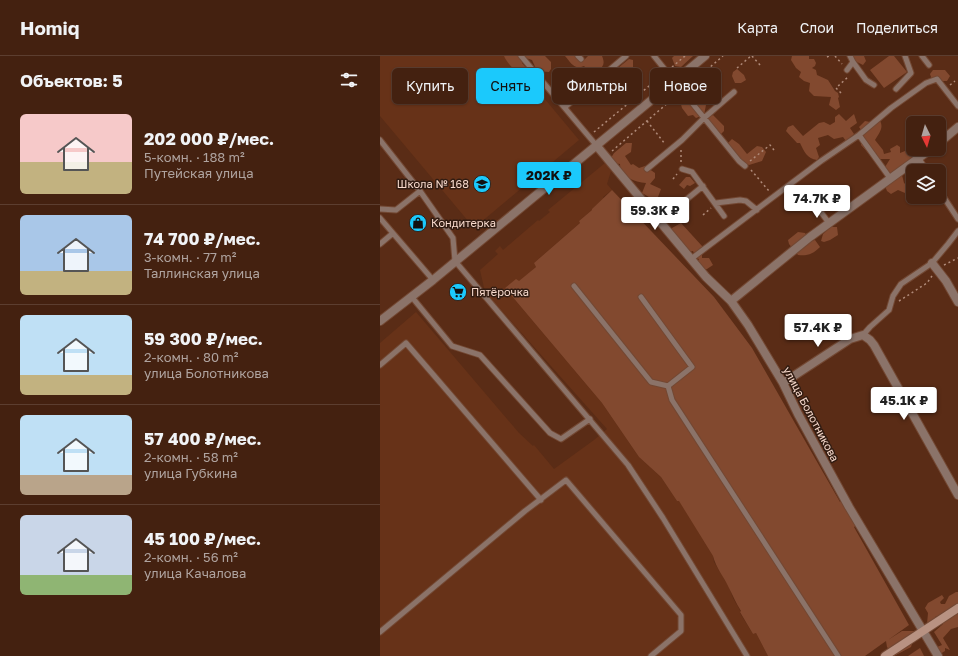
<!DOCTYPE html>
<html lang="ru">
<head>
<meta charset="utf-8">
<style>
  :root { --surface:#442110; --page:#4b2919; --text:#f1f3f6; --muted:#afa39f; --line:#5c3e30; --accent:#1bc9fc }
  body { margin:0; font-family:"Golos Text",sans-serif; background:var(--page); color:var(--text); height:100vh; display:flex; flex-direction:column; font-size:15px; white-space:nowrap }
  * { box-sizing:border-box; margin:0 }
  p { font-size:13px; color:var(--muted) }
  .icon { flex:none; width:22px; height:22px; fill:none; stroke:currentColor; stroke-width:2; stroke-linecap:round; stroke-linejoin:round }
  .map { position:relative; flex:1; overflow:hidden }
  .panel { display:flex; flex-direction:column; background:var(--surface); width:380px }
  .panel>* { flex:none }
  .banner { position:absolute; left:12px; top:12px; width:380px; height:36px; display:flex; gap:8px }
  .needle { width:26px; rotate:175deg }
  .controls { position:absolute; left:526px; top:60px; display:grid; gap:8px }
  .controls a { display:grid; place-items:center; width:40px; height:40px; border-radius:6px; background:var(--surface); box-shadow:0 1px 3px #0004,0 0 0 1px var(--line); font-size:20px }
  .price { position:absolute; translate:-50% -34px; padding:0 9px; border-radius:4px; background:#fff; color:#222; font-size:13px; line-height:26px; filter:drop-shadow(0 1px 2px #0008) }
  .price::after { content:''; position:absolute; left:50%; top:24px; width:12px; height:9px; margin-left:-6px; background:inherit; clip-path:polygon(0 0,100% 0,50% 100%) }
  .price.on { background:var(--accent); color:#111 }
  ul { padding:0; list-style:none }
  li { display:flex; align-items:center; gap:12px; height:100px; padding:0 20px }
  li+li { border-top:1px solid var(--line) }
  li span { display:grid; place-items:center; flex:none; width:112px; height:80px; border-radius:6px; color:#555 }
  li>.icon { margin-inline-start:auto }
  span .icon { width:48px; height:48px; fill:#fffc; stroke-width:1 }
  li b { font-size:17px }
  h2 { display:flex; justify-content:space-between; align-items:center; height:48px; padding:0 20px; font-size:17px }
  .tag { padding:0 14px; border-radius:6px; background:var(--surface); box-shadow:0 1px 3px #0004,0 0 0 1px var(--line); font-size:14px; line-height:36px }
  .tag.on { background:var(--accent); color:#111 }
  header { display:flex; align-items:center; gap:24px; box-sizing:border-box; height:56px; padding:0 20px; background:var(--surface); border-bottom:1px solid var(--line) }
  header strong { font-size:19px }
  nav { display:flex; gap:22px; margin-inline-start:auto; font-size:14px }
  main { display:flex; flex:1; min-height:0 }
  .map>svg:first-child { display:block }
  .built { fill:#673218 }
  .green { fill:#82492f }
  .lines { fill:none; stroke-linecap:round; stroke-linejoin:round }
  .lane-casing { stroke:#734833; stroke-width:7 }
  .street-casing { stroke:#734833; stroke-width:10 }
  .secondary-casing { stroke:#734833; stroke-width:10 }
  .path { stroke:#b08b7a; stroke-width:1.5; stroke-dasharray:2 3; stroke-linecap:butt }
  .lane { stroke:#8b7369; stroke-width:5 }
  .street { stroke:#8b7369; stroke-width:8 }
  .secondary { stroke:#b89282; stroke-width:8 }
  .labels { text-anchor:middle; stroke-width:3; stroke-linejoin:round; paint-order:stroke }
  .poi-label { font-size:11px; fill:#f7d9cc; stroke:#311c12; text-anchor:start }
  .street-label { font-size:11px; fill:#f7d9cc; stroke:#311c12 }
</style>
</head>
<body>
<header>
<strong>Homiq</strong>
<nav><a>Карта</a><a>Слои</a><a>Поделиться</a></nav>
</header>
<main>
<section class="panel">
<h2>Объектов: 5<svg class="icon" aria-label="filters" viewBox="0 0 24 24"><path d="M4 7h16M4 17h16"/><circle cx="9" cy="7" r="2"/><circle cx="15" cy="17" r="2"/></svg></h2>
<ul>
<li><span style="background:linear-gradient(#f6c9c9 60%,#c2b280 0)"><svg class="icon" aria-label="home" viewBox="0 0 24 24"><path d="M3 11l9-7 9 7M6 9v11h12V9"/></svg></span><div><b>202 000 ₽/мес.</b><p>5-комн. · 188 m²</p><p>Путейская улица</p></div></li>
<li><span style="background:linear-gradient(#a9c7e8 70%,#c2b280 0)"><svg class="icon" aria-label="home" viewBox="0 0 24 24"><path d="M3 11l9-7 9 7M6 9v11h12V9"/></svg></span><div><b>74 700 ₽/мес.</b><p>3-комн. · 77 m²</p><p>Таллинская улица</p></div></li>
<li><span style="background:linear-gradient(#bfe0f5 75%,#c2b280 0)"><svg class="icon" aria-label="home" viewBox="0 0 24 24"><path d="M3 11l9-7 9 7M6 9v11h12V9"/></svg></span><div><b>59 300 ₽/мес.</b><p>2-комн. · 80 m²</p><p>улица Болотникова</p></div></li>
<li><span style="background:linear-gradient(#bfe0f5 75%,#b9a48a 0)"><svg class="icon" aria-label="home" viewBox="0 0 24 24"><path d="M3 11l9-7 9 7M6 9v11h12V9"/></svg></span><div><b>57 400 ₽/мес.</b><p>2-комн. · 58 m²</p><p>улица Губкина</p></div></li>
<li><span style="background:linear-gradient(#c9d6e8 75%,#8fb573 0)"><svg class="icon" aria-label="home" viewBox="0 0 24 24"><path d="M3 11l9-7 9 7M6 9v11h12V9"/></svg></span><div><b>45 100 ₽/мес.</b><p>2-комн. · 56 m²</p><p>улица Качалова</p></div></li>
</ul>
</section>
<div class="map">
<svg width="578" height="600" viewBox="0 0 578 600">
  <rect width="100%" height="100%" fill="#5a2c16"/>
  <path class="built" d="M0,0h129l70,84 -105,88 -94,-112z
    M225,107l6,8 -4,13 5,6 -9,7 1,2 -12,11 -13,11 1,2 -46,40 2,4 -17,15 -14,6 97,115 37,54 22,20 16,24 2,-1 34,56 1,6 15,25 4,11 8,14 -1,1 13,21 3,-1 12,23h-388v-313l36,-31 103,121 14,13 1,-1 20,24 40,-29 13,-11 -122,-137 -5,-22 18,-16 -3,-3 5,-5 3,4 35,-30 1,1 11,-9 -2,-2z"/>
  <path class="green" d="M124,0h41l6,6v7l-2,3 -12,-1 -5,-11 -9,-3 -1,6 10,12 7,4 -1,9 -12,-1c-4,-14 -17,-19 -22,-31z
    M185,0h13l5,5 5,-5h14c3,7 2,10 -4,15l9,7 6,-1v-5l16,-13 4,1v8l-8,1c-1,15 -5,10 -13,20l-10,-2 -1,6 -13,3 -5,-8 3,-5 -6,-8 6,-7 -2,-2c-10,4 -13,-3 -19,-10z
    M294,0h19l-12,11 -6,-1 -3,-8z
    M412,0h17v3h5l2,4 -1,3 -3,2 4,2 1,5 11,5 7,11 3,2 1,4 -1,1 2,9 -4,3 -7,-5 2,-8 -17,-1 -5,-5 1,-8 -6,-2 -5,-4 2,-5 -5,-4 -5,-8z
    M472,0h12l2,5 -3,4 -8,-4z
    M509,0h5l13,16 -23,16 -14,-18z
    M357,13l7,6 2,5 -5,3h-6l-3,-7 1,-4z
    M553,14h12l5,6 -3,5h-5l-3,3 -6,-1 -3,-9z
    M316,27l2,1 2,5 -1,5 5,1 3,5 -3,15 -8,3 -3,-3 -5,1 -6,-8 -3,-11 8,-8z
    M459,58l7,7 8,-7 3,9 -7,5 4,6 -8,7 -3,-4 -9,2 -6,-4 -10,3 2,7 -4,3 3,9 -2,3c-10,-1 -13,-9 -17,-17h-3l-11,-12 2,-4 5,-2 10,11 16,-13 5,-1 6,3 5,-3v-5z
    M333,59l11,11v5l-4,4 -13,-17z
    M497,60c8,10 4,14 -2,24l8,10 1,4 7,-2 -1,-3 7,-4 3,2v6l5,-2 8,-8v6h10c-3,5 -4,13 -9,18 -3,2 -14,6 -18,9l6,-1 2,8 6,5 -1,4 -4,1 -7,-3 -7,4 -4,-3 -2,-5 2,-9 -3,-6 1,-4 5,-8h-12l-2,-6 -5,3 -10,-11 3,-11 -5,-7 6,-6 5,1z
    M352,83l7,5 8,10 10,-8 5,1 4,5 -4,9 -13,4c-10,-5 -17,-12 -21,-22z
    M246,87h6l-1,9 -6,4 6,9 2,-1 6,4 6,-2 10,7v5l-5,6 11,5 -3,8 -4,3 -12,-7 4,-10c-11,-1 -26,-6 -26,-19l-6,-1 -3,-5 3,-5z
    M306,121h4l5,6 -5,3 -3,-1 -3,4 -5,-4z
    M232,134l102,107 38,51 88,154 3,-2 14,25 -3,2 55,98 -21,15 14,-9h12l1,3 -4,13 -17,9 -7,-9 -1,-6 -21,15h-97l-12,-23 -3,1 -13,-22 1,-1c-5,-8 -8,-15 -12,-23 -5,-11 -13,-20 -16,-32l-34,-55h-2l-16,-24 -22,-20 -37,-54 -97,-115 11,-9 3,2 17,-14 -2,-4 46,-40 -1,-2 13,-11v-1z
    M301,167l21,23v12h7l4,7 -6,4 -5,1 -4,-9 1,-2 -3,-1 -3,-7 -4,1 -17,-19v-5z
    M451,171h6l1,8 -8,5 -6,2 -3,-1 2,-7z
    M418,176l7,1 2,3 -6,3 4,4 10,-3 5,7c-7,7 -12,9 -22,8l-9,-11 -1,-4z
    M576,536h2v35l-7,2 -8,9 7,12 -5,-2v3l-5,3 -3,-7 5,-2 -8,-13 9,-8 -4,-7 -3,-1 -4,10 -5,-2 1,-11 -3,-5 3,-5 14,-8 2,3 -4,4 1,2h4l4,-8z
    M540,592l4,8h-16z"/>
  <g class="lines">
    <defs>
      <path id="lane" d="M141,0l75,89
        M198,0l3,3
        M274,0l85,105 6,5
        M542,0l7,9
        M473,6l13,18 8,5
        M467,14l6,-8 -3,-6
        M516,33l15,-16 -6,-17
        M185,51l61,-51
        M479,79l31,43
        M0,84l40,51 33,47 2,23 173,204 35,53 84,138
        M539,103l8,12
        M267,113l35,-29 22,-22 30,-26
        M302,113l10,3 32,44
        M559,134l19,29
        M336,147l24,-3 6,1 11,9
        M0,153l16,1 24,-19
        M440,155l9,12
        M0,162l53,62
        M280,165l43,-35
        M0,188l12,-10
        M311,203l130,-98 38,-26 32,-27 35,-25 11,-4 21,27
        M194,230l77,96 17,4 4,14 166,256
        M31,240l41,50 28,9 70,78 11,6 29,-20
        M261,241l51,70 -24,19
        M483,279l7,-8 19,-17 4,-14 8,-12 31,-21 16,-19 10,-13
        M0,309l26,-22 135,157
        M0,576l145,-121 41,-31 115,135v16l-30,25"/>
      <path id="street" d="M559,87l19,-16
        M216,89l110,132 25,24 17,24 35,58 15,31 51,93 89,149
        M552,207l14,18 12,21
        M351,245l79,-64 121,-88
        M0,265l53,-41 272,-224
        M403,327l67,-44 13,-4 7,5 4,5 84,150"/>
      <path id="secondary" d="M505,600l73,-48"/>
    </defs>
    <use href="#lane" class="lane-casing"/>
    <use href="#street" class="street-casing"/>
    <use href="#secondary" class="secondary-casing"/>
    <path class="path" d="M372,0l9,10
      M455,0l7,8
      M447,1l2,-1
      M292,11l13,-11
      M357,12l14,-12
      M570,29l5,-4
      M308,30l35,-30
      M461,37l-5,-5 12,-11
      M267,65l18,23
      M214,76l67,-56
      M232,95l65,-56
      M370,105l20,-16 4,5
      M301,106v-12
      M371,114l18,21
      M293,123l4,-5
      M323,159l8,-7
      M564,209l14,-7
      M519,245l28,-18 5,-7"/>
    <use href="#lane" class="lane"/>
    <use href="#street" class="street"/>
    <use href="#secondary" class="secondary"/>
  </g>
  <defs>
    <symbol id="school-disc" viewBox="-11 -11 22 22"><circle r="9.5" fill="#1bc9fc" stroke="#311c12"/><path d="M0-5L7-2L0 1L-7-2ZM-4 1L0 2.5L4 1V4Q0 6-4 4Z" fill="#111"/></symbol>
    <symbol id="shop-disc" viewBox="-11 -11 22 22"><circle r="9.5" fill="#1bc9fc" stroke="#311c12"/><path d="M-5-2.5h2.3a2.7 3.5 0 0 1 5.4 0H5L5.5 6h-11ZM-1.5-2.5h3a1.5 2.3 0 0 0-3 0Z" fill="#111"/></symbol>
    <symbol id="supermarket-disc" viewBox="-11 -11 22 22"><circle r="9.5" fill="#1bc9fc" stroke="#311c12"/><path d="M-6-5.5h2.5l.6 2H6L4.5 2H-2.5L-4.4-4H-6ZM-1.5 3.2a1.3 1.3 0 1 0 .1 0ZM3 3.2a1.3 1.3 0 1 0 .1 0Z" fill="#111"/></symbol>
  </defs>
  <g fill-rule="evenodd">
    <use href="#school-disc" x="92" y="118" width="20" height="20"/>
    <use href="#shop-disc" x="28" y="157" width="20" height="20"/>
    <use href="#supermarket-disc" x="68" y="226" width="20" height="20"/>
  </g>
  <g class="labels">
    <g class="poi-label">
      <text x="89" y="132" text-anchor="end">Школа № 168</text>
      <text x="51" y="171">Кондитерка</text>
      <text x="91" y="240">Пятёрочка</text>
    </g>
    <g class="street-label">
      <text transform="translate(431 358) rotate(62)" y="4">улица Болотникова</text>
    </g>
  </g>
</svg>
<div class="controls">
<a><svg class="needle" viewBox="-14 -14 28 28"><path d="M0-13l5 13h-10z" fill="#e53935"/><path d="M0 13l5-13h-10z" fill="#afa39f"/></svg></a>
<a><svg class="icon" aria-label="layers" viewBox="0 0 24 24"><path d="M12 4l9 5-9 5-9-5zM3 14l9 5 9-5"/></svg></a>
</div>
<b class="price on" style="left:169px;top:140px">202K ₽</b>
<b class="price" style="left:437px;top:163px">74.7K ₽</b>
<b class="price" style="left:275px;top:175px">59.3K ₽</b>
<b class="price" style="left:438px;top:292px">57.4K ₽</b>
<b class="price" style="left:524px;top:365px">45.1K ₽</b>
<div class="banner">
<a class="tag">Купить</a>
<a class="tag on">Снять</a>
<a class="tag">Фильтры</a>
<a class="tag">Новое</a>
</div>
</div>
</main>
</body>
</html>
